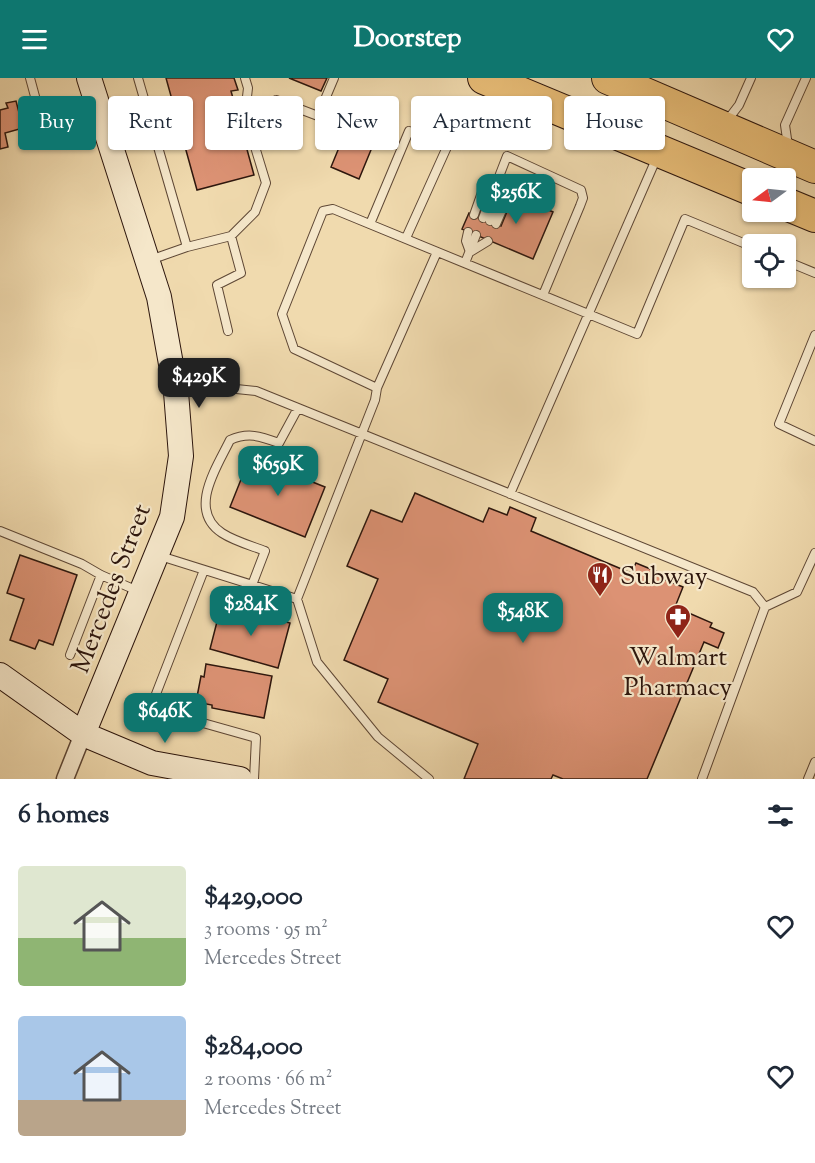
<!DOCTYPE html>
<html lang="en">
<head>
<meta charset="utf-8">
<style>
  :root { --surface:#fff; --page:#f2f2f3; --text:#1f2937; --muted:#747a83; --accent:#0f766e }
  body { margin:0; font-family:"Sorts Mill Goudy",serif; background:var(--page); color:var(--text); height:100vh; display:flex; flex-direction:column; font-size:22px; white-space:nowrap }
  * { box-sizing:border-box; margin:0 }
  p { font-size:20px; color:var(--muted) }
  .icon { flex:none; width:33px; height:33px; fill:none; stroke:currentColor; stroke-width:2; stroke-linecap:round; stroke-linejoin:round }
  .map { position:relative; height:701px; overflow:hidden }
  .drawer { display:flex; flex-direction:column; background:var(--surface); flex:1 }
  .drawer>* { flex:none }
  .banner { position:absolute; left:18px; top:18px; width:780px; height:54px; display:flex; gap:12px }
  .needle { width:39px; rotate:255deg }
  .buttons { position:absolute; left:742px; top:90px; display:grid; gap:12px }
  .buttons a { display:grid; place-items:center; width:54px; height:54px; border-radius:6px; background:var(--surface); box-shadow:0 2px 4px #0004; font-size:30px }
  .price { position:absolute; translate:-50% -51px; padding:0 14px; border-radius:12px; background:var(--accent); color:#fff; font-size:20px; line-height:39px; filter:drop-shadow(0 2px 3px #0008) }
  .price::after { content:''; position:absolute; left:50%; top:36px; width:18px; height:14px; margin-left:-9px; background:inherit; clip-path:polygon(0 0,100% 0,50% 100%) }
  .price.current { background:#222; color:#fff }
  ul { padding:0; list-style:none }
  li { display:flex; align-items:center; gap:18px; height:150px; padding:0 18px }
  li span { display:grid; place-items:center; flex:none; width:168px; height:120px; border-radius:6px; color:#555 }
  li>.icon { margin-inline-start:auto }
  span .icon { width:72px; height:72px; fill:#fffc; stroke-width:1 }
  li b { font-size:26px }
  h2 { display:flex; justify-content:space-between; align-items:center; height:72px; padding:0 18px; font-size:26px }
  .chip { padding:0 21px; border-radius:6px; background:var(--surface); box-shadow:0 2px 4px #0004; font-size:21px; line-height:54px }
  .chip.current { background:var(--accent); color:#fff }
  header { display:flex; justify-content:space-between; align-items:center; height:78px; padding:0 18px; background:var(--accent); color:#fff; font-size:27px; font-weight:700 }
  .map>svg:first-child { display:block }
  .building { fill:#dc9274; stroke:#2d160d; stroke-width:1.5 }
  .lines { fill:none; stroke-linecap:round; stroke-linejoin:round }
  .lane-casing { stroke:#5e4735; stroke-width:10 }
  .street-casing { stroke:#5e4735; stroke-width:19 }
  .secondary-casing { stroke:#2d160d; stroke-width:26 }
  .highway-casing { stroke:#2d160d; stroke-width:34 }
  .lane { stroke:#f5e7ca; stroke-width:8 }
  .street { stroke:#f5e7ca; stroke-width:16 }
  .secondary { stroke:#f5e7ca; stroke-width:24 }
  .highway { stroke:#e8bd77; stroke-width:32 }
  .labels { text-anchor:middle; stroke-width:4.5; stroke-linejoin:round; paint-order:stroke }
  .poi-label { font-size:26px; fill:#2d160d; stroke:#f5e7ca; text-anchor:start }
  .street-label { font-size:26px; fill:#2d160d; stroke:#f5e7ca }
</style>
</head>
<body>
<header><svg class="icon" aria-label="menu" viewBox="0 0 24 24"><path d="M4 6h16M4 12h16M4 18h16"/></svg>Doorstep<svg class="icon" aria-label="heart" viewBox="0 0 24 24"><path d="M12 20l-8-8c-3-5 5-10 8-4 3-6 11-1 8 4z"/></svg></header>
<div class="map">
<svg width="815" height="701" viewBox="0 0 815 701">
  <rect width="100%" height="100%" fill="#f0daae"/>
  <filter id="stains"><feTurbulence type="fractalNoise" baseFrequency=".00333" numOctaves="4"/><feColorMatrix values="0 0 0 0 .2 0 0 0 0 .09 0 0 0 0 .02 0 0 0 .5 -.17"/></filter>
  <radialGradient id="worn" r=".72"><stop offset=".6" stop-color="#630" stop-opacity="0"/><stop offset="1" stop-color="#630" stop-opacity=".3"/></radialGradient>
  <path class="building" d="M166,0h68l4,12 -7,1 23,84 -57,15z
    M289,0h38l-6,13z
    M359,21l28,12 -28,68 -28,-12z
    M16,23l7,27 -18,5 3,14 -8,2v-39l8,-2 -2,-5z
    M524,111l24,9 -4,10 9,4 -20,47 -71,-30 7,-16 32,13 12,-29 7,3z
    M250,379l75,30 -20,50 -75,-30z
    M415,415l68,29 6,-14 18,7 3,-8 26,11 -5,13 100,42 5,-10 29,12 -2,4 20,8 -8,20 37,16 -2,4 14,6 -6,15 -14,-6 -57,137h-84l-10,-4 -2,4h-87l14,-35 -100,-42 10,-23 -44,-19 34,-81 -31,-13 24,-56 31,12z
    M20,477l57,20 -24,70 -14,-5 -4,9 -25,-9 14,-41 -17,-6z
    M233,530l57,15 -12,45 -68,-19 9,-35 11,3z
    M206,586l66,12 -8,42 -52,-10v-3l-16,-3 5,-26 3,1z"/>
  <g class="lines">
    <defs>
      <path id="lane" d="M30,0l16,59
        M138,0l49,169 -37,13
        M276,22l42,16 16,-38
        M726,44l13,-17 12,-27
        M788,68l-3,-21 21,-47
        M474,137l12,-34 12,-2
        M483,140l24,-62 74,34 2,8 -3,8 -37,89
        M490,143l14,-33
        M370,146l39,-93 38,16 -41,91
        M496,146l13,-30 -11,-15
        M468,154l-2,9 4,11 18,-11
        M187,169l44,-11 24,-24 11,-29 -21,-69 3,-26 -3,-10
        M786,183l29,12
        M465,185l11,-28
        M228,253l-11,-46 24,-12 -10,-37
        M815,257l-36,89 36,17
        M377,310l60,-136
        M179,314l38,-5 39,4 497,201 12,15 -63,172
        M510,416l147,-337
        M0,453l82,33 19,11 37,16
        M157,477l140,44 20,63 61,75 51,42
        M204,492l-48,124 8,18 92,26 -2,41
        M252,507l13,-34c-13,-5 -31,-10 -43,-18 -35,-23 -5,-66 8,-93 18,-8 30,-4 49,3l19,-35
        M297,521l78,-199 2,-12 -83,-39 -12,-35 41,-103 10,-2 304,125 48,-115 68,28
        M765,529l32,-15 18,-39
        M70,577l31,-80
        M808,701l7,-17"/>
      <path id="street" d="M65,701l18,-45"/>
      <path id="secondary" d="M0,597l83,59 69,29 88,16
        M83,656l89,-217 9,-61 -5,-64 -17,-95 -70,-219"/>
      <path id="highway" d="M484,0l269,112
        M608,0l207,89
        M786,126l29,12"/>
    </defs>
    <use href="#lane" class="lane-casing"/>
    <use href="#street" class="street-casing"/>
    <use href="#secondary" class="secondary-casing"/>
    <use href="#highway" class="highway-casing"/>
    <use href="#lane" class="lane"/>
    <use href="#street" class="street"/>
    <use href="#secondary" class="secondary"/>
    <use href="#highway" class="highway"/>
  </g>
  <defs>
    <symbol id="restaurant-pin" viewBox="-11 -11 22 30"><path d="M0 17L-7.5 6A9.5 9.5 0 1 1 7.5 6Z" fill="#8f2418" stroke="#f5e7ca"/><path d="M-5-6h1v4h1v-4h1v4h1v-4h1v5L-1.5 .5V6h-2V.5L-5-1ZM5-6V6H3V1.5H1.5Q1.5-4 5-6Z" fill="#fff"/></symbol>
    <symbol id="pharmacy-pin" viewBox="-11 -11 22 30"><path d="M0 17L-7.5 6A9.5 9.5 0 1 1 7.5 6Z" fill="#8f2418" stroke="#f5e7ca"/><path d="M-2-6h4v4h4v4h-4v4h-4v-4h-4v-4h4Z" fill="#fff"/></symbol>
  </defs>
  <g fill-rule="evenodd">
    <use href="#restaurant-pin" x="585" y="482" width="30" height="40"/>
    <use href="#pharmacy-pin" x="663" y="524" width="30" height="40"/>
  </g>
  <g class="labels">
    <g class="poi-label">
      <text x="620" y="506">Subway</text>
      <text x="678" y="587" text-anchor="middle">Walmart<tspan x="678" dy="30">Pharmacy</tspan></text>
    </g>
    <g class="street-label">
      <text transform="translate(110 510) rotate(-69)" y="9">Mercedes Street</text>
    </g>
  </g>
  <rect width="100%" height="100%" filter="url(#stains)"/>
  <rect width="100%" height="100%" fill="url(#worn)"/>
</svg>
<div class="buttons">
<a><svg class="needle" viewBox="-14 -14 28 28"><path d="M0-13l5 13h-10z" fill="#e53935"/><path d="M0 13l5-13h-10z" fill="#747a83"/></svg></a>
<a><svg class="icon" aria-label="locate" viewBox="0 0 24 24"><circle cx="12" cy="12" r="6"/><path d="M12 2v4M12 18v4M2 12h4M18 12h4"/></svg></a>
</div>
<b class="price" style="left:516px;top:147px">$256K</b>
<b class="price current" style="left:199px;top:331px">$429K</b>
<b class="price" style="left:278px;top:419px">$659K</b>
<b class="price" style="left:251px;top:559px">$284K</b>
<b class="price" style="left:523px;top:566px">$548K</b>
<b class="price" style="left:165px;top:666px">$646K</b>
<div class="banner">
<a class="chip current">Buy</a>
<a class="chip">Rent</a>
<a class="chip">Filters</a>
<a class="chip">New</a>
<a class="chip">Apartment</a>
<a class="chip">House</a>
</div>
</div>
<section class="drawer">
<h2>6 homes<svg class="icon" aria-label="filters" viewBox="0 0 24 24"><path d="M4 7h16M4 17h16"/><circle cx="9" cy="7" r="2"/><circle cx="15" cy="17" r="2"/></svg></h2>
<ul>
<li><span style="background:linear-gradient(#dfe7d0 60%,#8fb573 0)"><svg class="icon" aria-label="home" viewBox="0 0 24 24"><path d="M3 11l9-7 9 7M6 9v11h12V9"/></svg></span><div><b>$429,000</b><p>3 rooms · 95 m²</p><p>Mercedes Street</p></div><svg class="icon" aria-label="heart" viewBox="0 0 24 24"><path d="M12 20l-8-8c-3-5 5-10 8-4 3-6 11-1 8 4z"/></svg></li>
<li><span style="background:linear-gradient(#a9c7e8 70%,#b9a48a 0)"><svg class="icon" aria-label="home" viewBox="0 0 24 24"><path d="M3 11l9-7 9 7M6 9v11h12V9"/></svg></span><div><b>$284,000</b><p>2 rooms · 66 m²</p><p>Mercedes Street</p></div><svg class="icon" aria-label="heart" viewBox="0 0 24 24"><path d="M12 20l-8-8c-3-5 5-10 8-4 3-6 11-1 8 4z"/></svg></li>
</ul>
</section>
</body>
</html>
